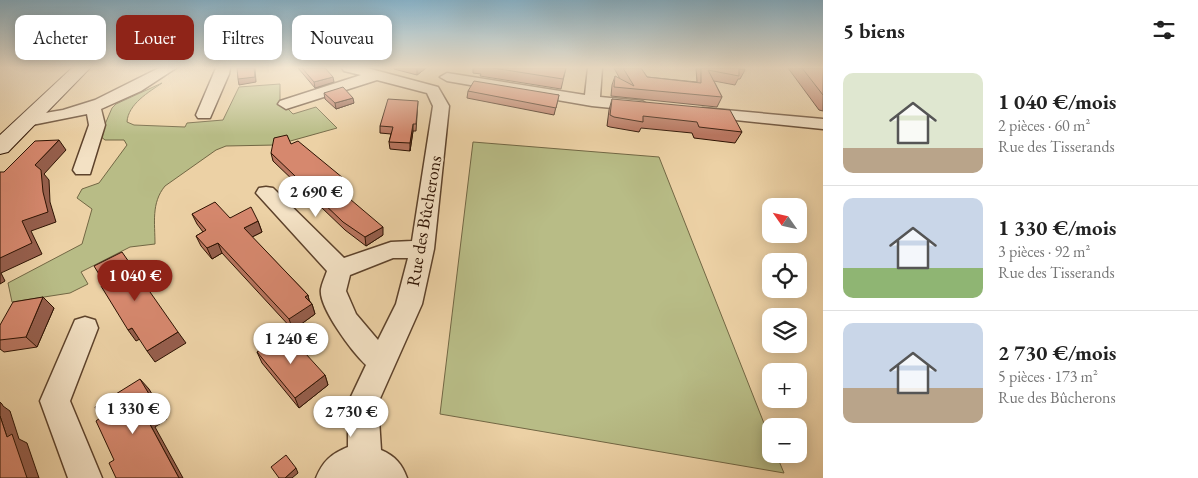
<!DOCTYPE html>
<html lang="fr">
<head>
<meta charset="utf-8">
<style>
  :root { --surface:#fff; --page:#f6f6f6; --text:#222; --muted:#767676; --line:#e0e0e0; --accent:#8f2418 }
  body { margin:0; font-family:"EB Garamond",serif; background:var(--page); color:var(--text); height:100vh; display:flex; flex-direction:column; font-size:19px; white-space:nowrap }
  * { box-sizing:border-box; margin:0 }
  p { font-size:16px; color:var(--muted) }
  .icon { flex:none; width:28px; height:28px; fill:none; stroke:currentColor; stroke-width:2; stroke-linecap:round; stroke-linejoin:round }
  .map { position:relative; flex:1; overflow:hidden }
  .details { display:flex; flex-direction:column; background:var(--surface); width:375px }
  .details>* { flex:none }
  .guide { position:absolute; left:15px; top:15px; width:475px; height:45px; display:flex; gap:10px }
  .needle { width:32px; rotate:304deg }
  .tools { position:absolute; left:762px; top:198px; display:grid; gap:10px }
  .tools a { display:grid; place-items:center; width:45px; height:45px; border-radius:10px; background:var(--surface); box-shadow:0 2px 12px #0003; font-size:25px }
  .price { position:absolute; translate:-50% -42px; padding:0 11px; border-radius:18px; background:#fff; color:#222; font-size:16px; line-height:32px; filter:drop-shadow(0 1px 2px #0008) }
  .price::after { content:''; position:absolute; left:50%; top:30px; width:15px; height:11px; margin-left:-8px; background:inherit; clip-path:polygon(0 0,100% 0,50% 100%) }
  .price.on { background:var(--accent); color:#fff }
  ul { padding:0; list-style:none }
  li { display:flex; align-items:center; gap:15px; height:125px; padding:0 20px }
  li+li { border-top:1px solid var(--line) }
  li span { display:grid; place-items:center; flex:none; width:140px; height:100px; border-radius:10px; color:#555 }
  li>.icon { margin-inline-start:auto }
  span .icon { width:60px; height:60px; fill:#fffc; stroke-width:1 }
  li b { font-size:21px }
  h2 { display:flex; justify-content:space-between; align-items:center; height:60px; padding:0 20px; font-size:21px }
  .pill { padding:0 18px; border-radius:10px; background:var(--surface); box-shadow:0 2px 12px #0003; font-size:18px; line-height:45px }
  .pill.on { background:var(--accent); color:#fff }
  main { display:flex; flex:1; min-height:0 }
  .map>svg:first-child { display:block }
  .green { fill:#b8bc86; stroke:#726744 }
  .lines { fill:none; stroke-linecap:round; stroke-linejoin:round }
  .street-casing { stroke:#5d422b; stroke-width:3 }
  .secondary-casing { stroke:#2d1202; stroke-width:2 }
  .street { fill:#f3e1c4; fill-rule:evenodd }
  .secondary { fill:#f3e1c4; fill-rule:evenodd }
  .wall { fill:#b8755f; stroke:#2d1202 }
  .shaded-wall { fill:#965f4d; stroke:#2d1202 }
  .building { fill:#d6886e; stroke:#2d1202 }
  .labels { text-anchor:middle; stroke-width:4.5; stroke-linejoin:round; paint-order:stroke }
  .street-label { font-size:18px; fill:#2d1202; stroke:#f3e1c4 }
</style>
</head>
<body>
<main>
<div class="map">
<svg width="823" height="478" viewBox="0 0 823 478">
  <rect width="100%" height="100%" fill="#ecd1a5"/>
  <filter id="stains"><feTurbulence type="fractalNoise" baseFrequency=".004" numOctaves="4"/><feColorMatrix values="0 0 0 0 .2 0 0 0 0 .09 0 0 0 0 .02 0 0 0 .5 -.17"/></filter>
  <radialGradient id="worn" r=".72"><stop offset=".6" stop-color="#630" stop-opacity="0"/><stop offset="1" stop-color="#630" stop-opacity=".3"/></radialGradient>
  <path class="green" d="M162,83c-13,9 -34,21 -35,39l7,3 51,2 2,-4 36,-3 16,-33 41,-3v17l13,13 23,-7 21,21 -61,17 -50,1 -10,4 -51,36c-14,17 -10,37 -10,58l-25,3 -49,25 7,12 -18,9 -58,9 -4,-19 74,-39 10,-35 -15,-11 5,-9 17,-6 28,-38 -3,-5h-19l-5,-4 12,-28 4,-4z
    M473,142l186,15 112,284v13h5l8,19 -344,-59z"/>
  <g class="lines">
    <defs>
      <path id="street" d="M159,68h17l-35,23 -40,18 4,16 -15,49h-14l-3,-4 16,-45 -2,-11 -60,12 -6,-1 -2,-4 2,-4 42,-7 32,-10z
        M216,68h14l-1,6 -19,44h-12l-2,-3z
        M342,68h25l71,19 11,19 -15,143 -12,55 -44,99 3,47c14,6 21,14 26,28h-91c7,-17 15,-24 32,-31v-44l18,-38c-13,-12 -48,-58 -45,-76 1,-6 4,-12 6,-18l-71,-78 3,-5 7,-1 7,1 71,70 47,-16 21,-1 21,-135 -6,-13 -50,-13 -91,29 -8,-5 2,-3 81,-26 -17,-4zM393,258h15l-12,46 -18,36 -22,-26 -10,-23 4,-16z
        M588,68h14l-2,29 42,4 8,5 -8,5 -50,-5 -145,-25 -7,-4 7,-4 138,22z
        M703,108l120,11v10l-126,-13 -2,-3 2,-3z
        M85,317l10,3 3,8 -28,73 32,77h-34l-28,-77 35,-81z"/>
      <path id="secondary" d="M72,68h18l-82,84 -8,2v-19z"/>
    </defs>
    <use href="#street" class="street-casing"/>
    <use href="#secondary" class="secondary-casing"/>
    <use href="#street" class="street"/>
    <use href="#secondary" class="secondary"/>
  </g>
  <path class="wall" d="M298,68h27l9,14 -19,6z
    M394,68h32l-9,7 -23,-6z
    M473,68h93l-5,21 -81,-13 1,-2 -8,-1z
    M614,68h27l6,9 50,5 -1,-14h48l1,2 -5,9h-2l-3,6 -21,-4 8,16 -5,10 -106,-11 1,-11 3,-9 5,3z
    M788,68h35v43l-4,-1z
    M468,91l91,4 -5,20 -87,-17z
    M324,93l30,10 -18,6 -11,-10z
    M612,99l130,33 -7,11 -41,-5 -2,-5 -51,-5 -2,4 -29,-5 -3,-1 2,-16z
    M418,101l-2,30h-3l-3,20 -20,-2 -1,-7 2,-8 -11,-1v-7z
    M291,144l53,42 -6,3 45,46 -17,11 -21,-16 -72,-69 -2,-8z
    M192,214l66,7 4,11 -10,5 56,58 1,5 3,4 3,10 -22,16 -71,-77 -10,6 -11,-13 -5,-10 7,-4 -6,-8z
    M43,297l11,11 -17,39 -33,5 -4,-3v-24z
    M257,352l68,23 3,10 -29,23 -37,-45z"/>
  <path class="shaded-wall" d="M254,68h1l1,14 -17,3 -1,-6z
    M417,68h9l-9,7z
    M333,77l1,5 -19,6 -1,-6z
    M353,98l1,5 -18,6 -1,-6z
    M413,124v7l-3,20v-8z
    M59,140l7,10 -22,24 5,6 1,22 6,20 -25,9 11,23 -41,19 4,8 -5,3v-26l22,-37 13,-56z
    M343,178l1,8 -12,5 -1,-8z
    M258,221l4,11 -14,7 -4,-11z
    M383,227v8l-17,11 -1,-9z
    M218,243l4,10 -10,6 -5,-11z
    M308,295l2,10 2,-1 3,10 -22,16 -4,-11 16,-22z
    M43,297l11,11 -17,39 -11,-10z
    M132,328l8,11 -4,2 -8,-11z
    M178,332l8,11 -31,19 -8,-11z
    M325,375l3,10 -29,23 -4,-10z
    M140,379l9,10 18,30 -12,8 28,51h-4l-33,-61z
    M0,402l2,2 1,2 7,5 9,28 8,4 12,35h-12l-20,-41 -7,-21z
    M296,468l2,5 -6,5h-7z"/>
  <path class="building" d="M237,68h17l1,9 -17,2z
    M302,68h23l8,9 -19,5z
    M493,68h73l-3,11z
    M623,68h18l6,9 54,6v-15h43l1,2 -6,-1v7l-31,-6 14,27 -108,-10 1,-11 19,10z
    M802,68h21v27z
    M474,81l85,14 -3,13 -88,-17z
    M343,87l10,11 -18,5 -11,-10z
    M388,99l30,2 -2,23h-3l-3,19 -21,-1 4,-15 -13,-1z
    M612,99l118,11 12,22 -43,-5 -2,-5 -54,-6v6l-29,-5 -4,-2z
    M287,135l4,9 7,-3 45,37 -12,5 52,44 -18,10 -22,-15 -72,-69 3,-15z
    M59,140l-24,25 6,5 2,22 5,20 -26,9 10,22 -32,15v-86h4l31,-31z
    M215,202l15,16 21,-11 7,14 -14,7 64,67 -3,2 7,7 -23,15 -71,-76 -11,5 -11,-12 10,-6 -14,-16z
    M122,252l56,80 -31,19 -15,-23 -4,2 -27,-44 4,-2 -11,-18z
    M43,297l-17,40 -26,3v-15l13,-23z
    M286,332l39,43 -30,23 -38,-46z
    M140,379l18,30 -12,8 33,61h-63l-7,-15 5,-3 -18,-39 4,-3 -5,-11z
    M0,416l7,21 5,-3 15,44h-27z
    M286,455l10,13 -11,10h-6l-8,-11z"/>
  <linearGradient id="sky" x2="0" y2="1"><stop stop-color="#88b5cd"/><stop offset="0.5" stop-color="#f6ead6"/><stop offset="1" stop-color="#f6ead6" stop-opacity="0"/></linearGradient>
  <rect width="823" height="135" fill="url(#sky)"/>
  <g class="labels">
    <g class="street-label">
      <text transform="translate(424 221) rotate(-80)" y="6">Rue des Bûcherons</text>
    </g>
  </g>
  <rect width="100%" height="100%" filter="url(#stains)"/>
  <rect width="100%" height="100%" fill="url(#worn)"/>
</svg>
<div class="tools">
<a><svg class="needle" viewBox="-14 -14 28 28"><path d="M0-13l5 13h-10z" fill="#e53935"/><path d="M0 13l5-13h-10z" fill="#767676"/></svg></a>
<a><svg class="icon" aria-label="locate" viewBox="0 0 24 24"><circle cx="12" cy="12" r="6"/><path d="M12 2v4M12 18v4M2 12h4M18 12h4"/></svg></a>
<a><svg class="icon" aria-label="layers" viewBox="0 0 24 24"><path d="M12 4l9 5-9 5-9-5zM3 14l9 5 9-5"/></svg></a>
<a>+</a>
<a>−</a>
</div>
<b class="price" style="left:316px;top:218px">2 690 €</b>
<b class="price on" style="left:135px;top:302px">1 040 €</b>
<b class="price" style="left:291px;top:365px">1 240 €</b>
<b class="price" style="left:133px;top:435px">1 330 €</b>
<b class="price" style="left:351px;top:438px">2 730 €</b>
<div class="guide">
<a class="pill">Acheter</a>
<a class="pill on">Louer</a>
<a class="pill">Filtres</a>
<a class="pill">Nouveau</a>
</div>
</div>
<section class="details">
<h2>5 biens<svg class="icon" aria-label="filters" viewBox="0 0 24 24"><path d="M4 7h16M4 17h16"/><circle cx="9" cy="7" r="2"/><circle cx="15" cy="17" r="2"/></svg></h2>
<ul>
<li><span style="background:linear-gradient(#dfe7d0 75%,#b9a48a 0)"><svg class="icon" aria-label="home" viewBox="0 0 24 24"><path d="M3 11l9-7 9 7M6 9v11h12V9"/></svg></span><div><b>1 040 €/mois</b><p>2 pièces · 60 m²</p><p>Rue des Tisserands</p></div></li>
<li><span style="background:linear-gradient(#c9d6e8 70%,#8fb573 0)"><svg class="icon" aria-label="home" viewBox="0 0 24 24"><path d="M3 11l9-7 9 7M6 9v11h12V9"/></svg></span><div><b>1 330 €/mois</b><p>3 pièces · 92 m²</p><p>Rue des Tisserands</p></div></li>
<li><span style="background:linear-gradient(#c9d6e8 65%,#b9a48a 0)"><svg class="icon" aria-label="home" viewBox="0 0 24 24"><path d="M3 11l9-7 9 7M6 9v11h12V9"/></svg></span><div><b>2 730 €/mois</b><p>5 pièces · 173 m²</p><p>Rue des Bûcherons</p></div></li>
</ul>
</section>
</main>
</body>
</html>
